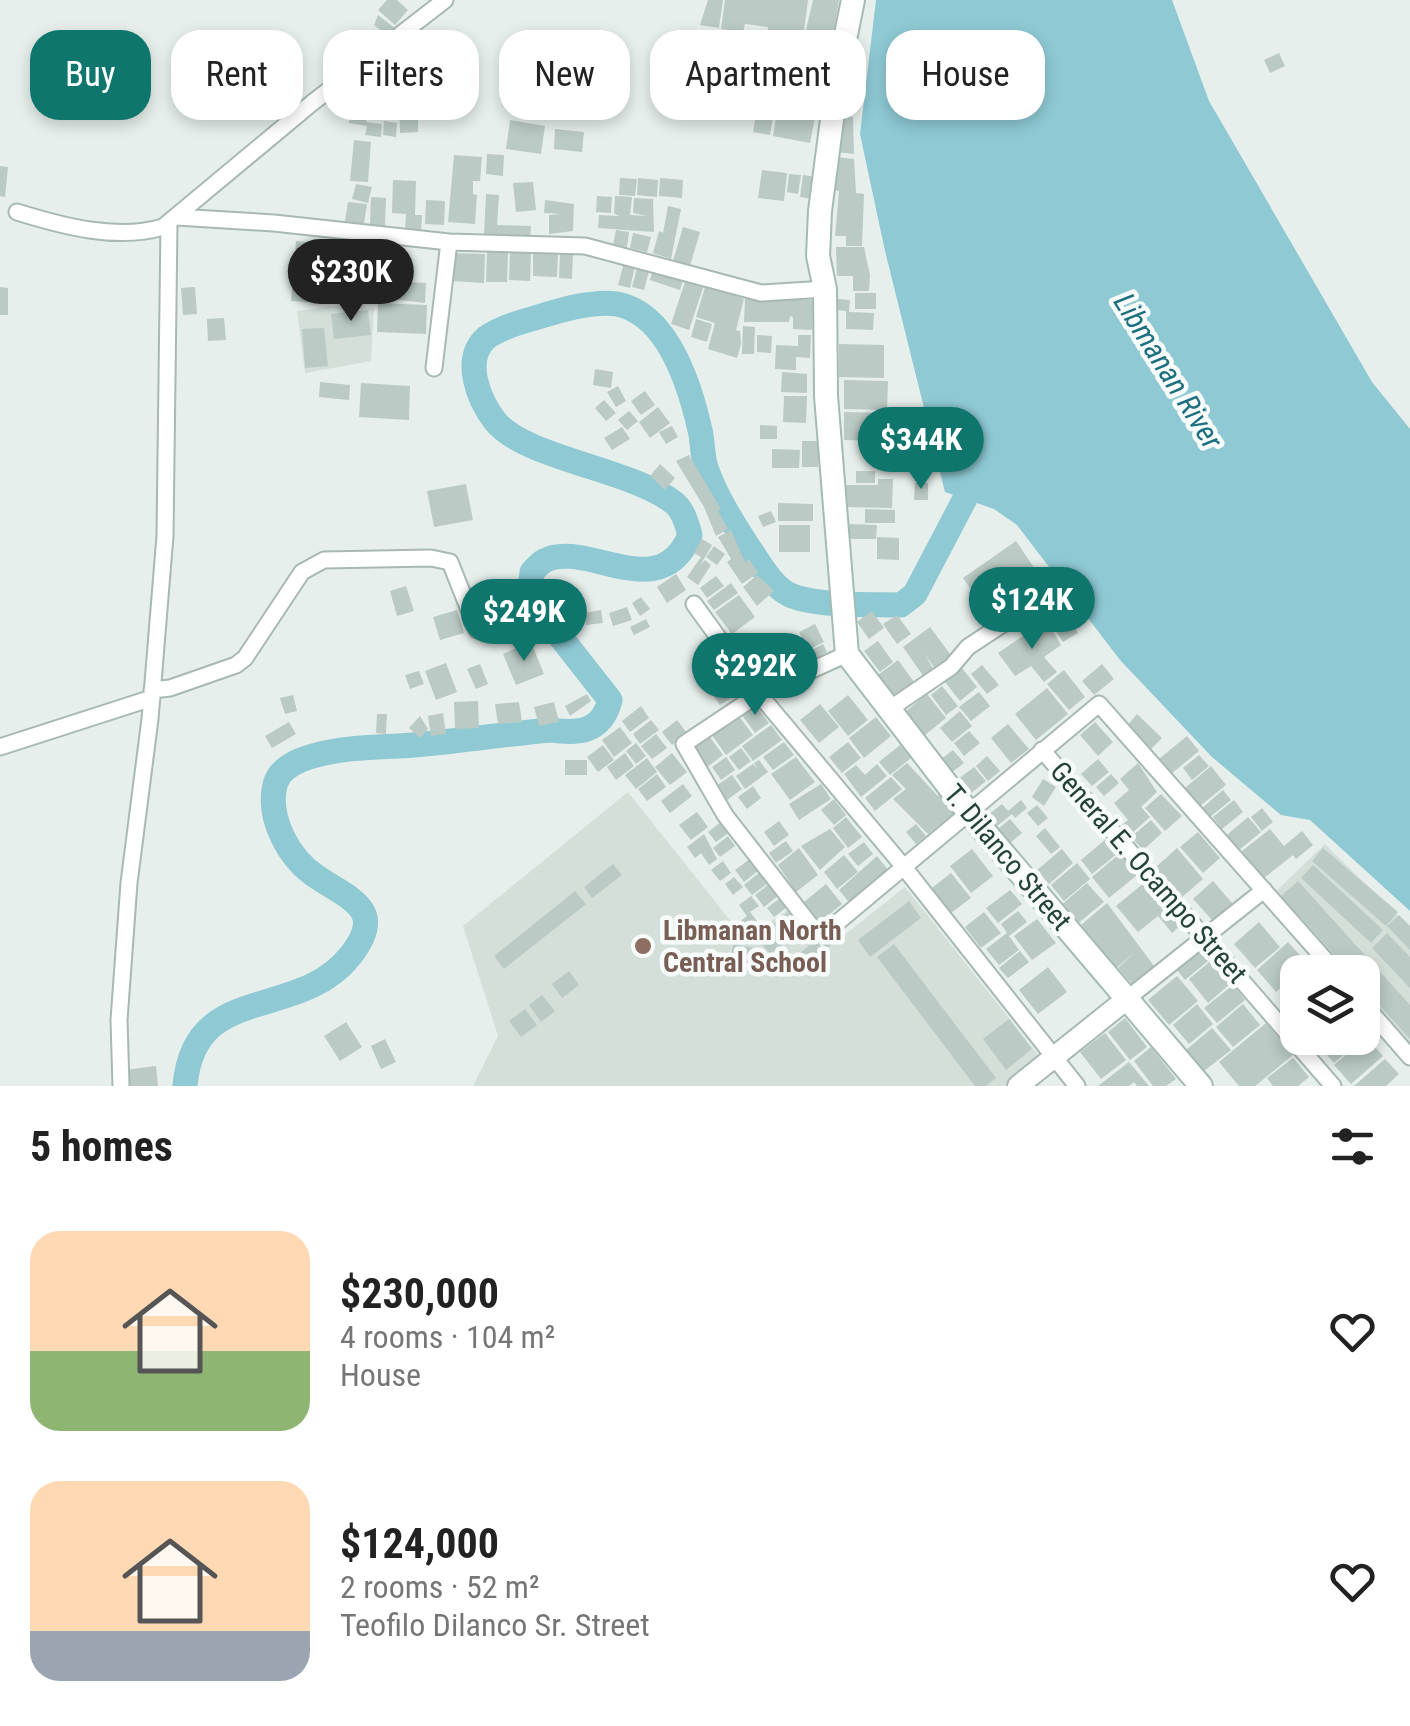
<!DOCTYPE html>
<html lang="en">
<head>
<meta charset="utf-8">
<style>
  :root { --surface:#fff; --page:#f6f6f6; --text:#222; --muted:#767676; --accent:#0f766e }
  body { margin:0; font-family:"Roboto Condensed",sans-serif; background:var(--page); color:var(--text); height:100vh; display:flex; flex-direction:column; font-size:38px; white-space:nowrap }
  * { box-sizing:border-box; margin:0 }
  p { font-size:32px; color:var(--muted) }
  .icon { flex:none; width:55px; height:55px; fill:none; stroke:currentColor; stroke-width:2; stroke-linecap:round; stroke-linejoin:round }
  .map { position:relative; height:1086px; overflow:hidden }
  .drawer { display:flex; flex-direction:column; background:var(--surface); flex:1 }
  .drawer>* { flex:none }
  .top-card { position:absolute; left:30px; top:30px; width:1350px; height:90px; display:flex; gap:20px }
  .buttons { position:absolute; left:1280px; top:955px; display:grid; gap:20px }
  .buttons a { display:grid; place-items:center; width:100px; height:100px; border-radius:20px; background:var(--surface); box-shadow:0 5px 15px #0003; font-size:50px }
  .price { position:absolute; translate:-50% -85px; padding:0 22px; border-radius:35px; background:var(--accent); color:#fff; font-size:32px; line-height:65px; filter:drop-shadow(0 2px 5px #0008) }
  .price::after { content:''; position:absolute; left:50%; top:60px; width:30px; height:22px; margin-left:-15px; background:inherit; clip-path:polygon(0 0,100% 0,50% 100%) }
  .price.active { background:#222; color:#fff }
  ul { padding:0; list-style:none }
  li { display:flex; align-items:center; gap:30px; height:250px; padding:0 30px }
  li span { display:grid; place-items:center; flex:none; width:280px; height:200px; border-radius:30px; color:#555 }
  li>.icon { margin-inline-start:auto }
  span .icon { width:120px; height:120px; fill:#fffc; stroke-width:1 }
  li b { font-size:42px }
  h2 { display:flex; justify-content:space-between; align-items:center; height:120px; padding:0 30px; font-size:42px }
  .chip { padding:0 35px; border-radius:30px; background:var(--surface); box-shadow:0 5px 15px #0003; font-size:35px; line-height:90px }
  .chip.active { background:var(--accent); color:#fff }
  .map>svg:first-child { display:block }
  .built { fill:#d4dfda }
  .water { fill:#8ec9d4 }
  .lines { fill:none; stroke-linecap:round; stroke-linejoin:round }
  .river { stroke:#8ec9d4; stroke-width:25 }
  .building { fill:#bbcac4 }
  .minor-casing { stroke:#a8b8b2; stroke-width:19 }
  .tertiary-casing { stroke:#a8b8b2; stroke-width:24 }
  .secondary-casing { stroke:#a4bbb3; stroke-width:26 }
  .minor { stroke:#fff; stroke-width:15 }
  .tertiary { stroke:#fff; stroke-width:20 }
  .secondary { stroke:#fff; stroke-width:22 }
  .education-dot { fill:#8d6e63; stroke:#f7fbf9; stroke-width:4 }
  .labels { text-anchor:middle; stroke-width:9; stroke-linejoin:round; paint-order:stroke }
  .street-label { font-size:28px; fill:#24423a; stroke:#f7fbf9 }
  .education-label { font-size:28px; font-weight:bold; fill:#785e54; stroke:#f7fbf9; text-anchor:start }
  .water-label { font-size:30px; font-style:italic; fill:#1c6f80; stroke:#f7fbf9 }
</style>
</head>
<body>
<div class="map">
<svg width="1410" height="1086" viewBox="0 0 1410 1086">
  <rect width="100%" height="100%" fill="#e6efeb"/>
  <path class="built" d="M332,306l42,2 -3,53 -66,12 -8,-62z
    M628,792l117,147 43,-29 34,43 83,-66 135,170 -36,29h-531l25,-50 -35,-110z
    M1325,844l85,84v117l-47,-52 -1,-21h-18l-71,-78z"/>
  <path class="water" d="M876,0h296l37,101 163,281 38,47v482l-100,-91 -29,-5 -69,-58 -92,-97 -103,-135 -23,-16 -49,-17 -60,-241 -25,-117z"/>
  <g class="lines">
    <path class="river" d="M185,1086c9,-106 113,-63 166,-131 36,-46 -2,-56 -34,-78 -28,-18 -50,-59 -42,-92 3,-13 14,-20 26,-25 35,-14 76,-12 113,-15 46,-4 91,-11 137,-15 28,4 51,2 59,-30l-73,-93 -7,-17 2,-18c4,-4 7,-8 12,-11 41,-23 116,47 146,-26 -3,-11 -7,-26 -17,-33 -43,-33 -149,-44 -178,-81 -16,-21 -33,-61 -9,-83 13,-10 34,-16 49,-20 23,-7 58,-18 82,-14 51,10 73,82 83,126 3,12 2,26 6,38 10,29 27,55 43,80 11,15 22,37 39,46 26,13 82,10 113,11l14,-11 65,-124"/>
  </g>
  <path class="building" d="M387,0h10l11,10 -13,15 -17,-15z
    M708,0h15l-4,28 -19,-3z
    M725,0h83l-7,53 -36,-5 3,-21 -23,-3 -2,8 -22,-3z
    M813,0h26l-6,36 -27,-6z
    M378,15l18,14 -6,9 -16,-13z
    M808,32l27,6 -6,33 -28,-6z
    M1279,53l6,13 -15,7 -6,-13z
    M701,61l22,2 -2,31 -22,-2z
    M758,72l19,3 -3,20 -19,-3z
    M781,73l43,7 -5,31 -43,-7z
    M418,95v37l-18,1 -1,-37z
    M758,104l17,2 -5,29 -17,-3z
    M778,106l38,6 -6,31 -37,-7z
    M351,107l16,2 -1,13 16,2 -1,13 -16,-2 2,-9 -18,-3z
    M841,115l12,2 1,37 -18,-2z
    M510,120l35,6 -4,28 -35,-5z
    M384,121l13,2 -1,14 -13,-2z
    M555,129l29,3 -2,20 -28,-3z
    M354,140l17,2 -3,40 -18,-1z
    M487,154l17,1 -1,21 -17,-2z
    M454,155l28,2 -2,24h-7v13l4,1 -2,29 -27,-2z
    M835,157l19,2 2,34 8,1 -2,52h-16v-10h-11l4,-45 -7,-1z
    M0,166l8,1 -3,30 -5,-1z
    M762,170l25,3 -3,28 -26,-3z
    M789,174l12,1 -3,19 -11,-2z
    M803,175l13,2 -3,22 -13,-2z
    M620,178l17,1 -2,17 -16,-1z
    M638,178l20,2 -1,17 -20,-2z
    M660,178l23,2 -1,18 -23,-2z
    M393,180l23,1 -1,34h7l-1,18 -16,-1 1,-18 -14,-1z
    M533,182l3,28 -20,2 -3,-29z
    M356,184l16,3 -4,16 -16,-4z
    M486,194l13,1 -2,30 34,1 -1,13 -46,-4z
    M597,196l15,1 -1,16 -15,-1z
    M615,196l17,1 -2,18 18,1 -15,-3 1,-15 19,1 1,33 -56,-4 1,-13 20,1 -5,-3z
    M371,197l15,1 -1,29 -15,-1z
    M426,200l19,1 -1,24 -19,-1z
    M545,200l29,4 -1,27 -24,3v-19l13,-1 -18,-1z
    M348,202l19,2 -4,26 -19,-3z
    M668,206l13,3 -10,50 -18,-6 6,-22 4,2z
    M683,227l17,5 -10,34 -17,-5z
    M616,230l13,2 -2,15 -14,-2z
    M633,233l18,4 -4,15 -17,-4z
    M296,241l31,3 -1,16 -31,-3z
    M836,247h28l6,28 -1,16h-16v-15h-16z
    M487,250l21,1 -1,31h-21z
    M510,252l21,1 -1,28 -21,-1z
    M533,252l25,1 -1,24 -24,-1z
    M452,253l33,1 -1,29 -33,-2z
    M560,254h13l-1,25 -13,-1z
    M363,256l19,2 -3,25 -19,-2z
    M625,259l11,3 -6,26 -12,-3z
    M294,261l26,2 -3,40 -26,-2z
    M327,261l18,5 -8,32 -18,-5z
    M385,261l23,1 -1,20 19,1 -1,20 -42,-5z
    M638,264l12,3 -6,23 -12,-3z
    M654,266l30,11 -4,13 -30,-10z
    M687,276l18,6 -16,48 -18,-6z
    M706,284l38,15 -8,31 4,1 1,13 -4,14 -29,-9 7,-26 -19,-6z
    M0,287l8,1v27h-8z
    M195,287l2,27 -14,1 -2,-27z
    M855,293h21v16h-21z
    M745,299l68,1 -1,30 -19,-1v-12l-3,-1 -1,6h-45z
    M838,299l12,1 -1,12 25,1 -1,17 -27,-1v-18l-8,-1z
    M378,303l49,2 -1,29 -49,-2z
    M368,310l3,25 -37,4 -3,-25z
    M224,318l2,22 -18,1 -1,-22z
    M696,319l16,5 -5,18 -16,-5z
    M743,326l12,1 -1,27h-12z
    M324,328l4,38 -23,2 -3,-39z
    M757,335l15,1 -1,17 -14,-1z
    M798,335h13l-1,23 -14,-1v13l-21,-1 1,-24 22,1z
    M839,344l45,1v33l-45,-1z
    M595,369l18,3 -2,16 -18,-3z
    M782,372l25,2v19l-26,-1z
    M844,380l44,1 -1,29 -43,-1z
    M320,382l30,3 -1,15 -30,-3z
    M361,383l49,3 -1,34 -50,-3z
    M618,386l8,15 -10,6 -9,-15z
    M645,391l10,14 -14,10 -10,-14z
    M784,396h23l-1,27 -23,-1z
    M604,400l12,13 -10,8 -11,-13z
    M658,407l12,16 -20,15 -11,-16z
    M629,411l9,10 -11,9 -9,-10z
    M844,412l41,1v28l-41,-1z
    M760,425l17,1v13h-17z
    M672,426l6,11 -12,7 -7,-12z
    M622,427l8,12 -18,11 -8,-12z
    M802,441h17l-1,26h-16z
    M772,449l28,1 -1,18h-27z
    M689,455l32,54 -3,2 10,18 -12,7 -12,-29 -28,-46z
    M660,464l15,14 -10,12 -15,-14z
    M856,471h19v12h-19z
    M878,479h15l-1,29 -48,-1v-22h34z
    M915,483h13v17h-14z
    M466,484l7,36 -39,7 -7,-36z
    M778,503l35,1v17h-35z
    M865,509l30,1v13h-30z
    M771,511l5,11 -13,5 -5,-11z
    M848,524l29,1 -1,14h-28z
    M779,525h31v27h-31z
    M731,530l14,32 4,-3 9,14 -16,11 -15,-22 4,-3 -13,-22z
    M877,537l22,1v22l-22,-1z
    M702,539l10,6 -11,19 4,-4 6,5 -13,20 -11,-8 14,-20 -7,-4z
    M1016,541l29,43 -53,36 -29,-42z
    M714,546l11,8 -8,11 -11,-8z
    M676,574l10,16 -19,13 -10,-16z
    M757,575l17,16 -17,15 -14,-19z
    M716,576l8,10 -17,12 -7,-10z
    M731,583l7,10 -24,17 -7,-9z
    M406,586l8,25 -17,5 -7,-25z
    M739,595l16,22 -23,17 -17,-22z
    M641,597l9,12 -10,7 -8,-13z
    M627,607l5,13 -19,6 -4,-13z
    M457,610l7,23 -24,7 -7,-23z
    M601,610l2,13 -17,2 -2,-12z
    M872,611l12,17 -15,11 -12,-17z
    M897,615l14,19 -14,10 -14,-20z
    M1067,615l11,18 -15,9 -11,-17z
    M646,619l4,8 -16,8 -4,-8z
    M1046,620l15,25 -17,12 13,15 -13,10 -13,-16 -16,10 -17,-23z
    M815,624l9,18 -16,8 -9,-18z
    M930,627l23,31 -17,12 -12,-17 10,17 -10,7 -21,-30z
    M878,641l15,21 -13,10 -16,-21z
    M531,642l13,32 -28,11 -13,-31z
    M823,644l4,8 -17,9 -4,-8z
    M725,656l21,32 -26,17 -22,-31z
    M898,660l19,26 -21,15 -18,-26z
    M446,663l11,29 -21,8 -11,-29z
    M480,664l8,20 -12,5 -9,-20z
    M1102,664l12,15 -20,16 -12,-14z
    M982,665l17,20 -12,9 -16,-20z
    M962,668l15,19 -17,14 -15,-19z
    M1064,670l21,27 -16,13 -22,-26z
    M419,671l5,13 -14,5 -5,-14z
    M942,686l16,20 -12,9 -15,-20z
    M1047,688l21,26 -32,26 -21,-26z
    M979,692l11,14 -19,15 -12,-14z
    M587,694l4,7 -21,15 -5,-10z
    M927,694l19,24 -21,17 -19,-24z
    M293,695l4,16 -12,3 -5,-16z
    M848,695l20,25 -20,16 -20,-25z
    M478,701l1,27 -24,1 -1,-27z
    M519,702l3,20 -24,2 -3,-20z
    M554,702l5,20 -20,4 -5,-19z
    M755,704l14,19 -14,10 -14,-19z
    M820,704l19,23 -20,16 -19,-23z
    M641,706l8,12 -19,14 -8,-11z
    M960,711l12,15 -20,16 -12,-14z
    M443,713l3,21 -15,2 -3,-20z
    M377,714h10l-1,20 -10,-1z
    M1137,714l25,24 -11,11 -24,-23z
    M738,715l15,20 -27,20 -14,-20z
    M420,716l8,13 -8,9 -11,-10z
    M876,717l15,19 -27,22 -15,-20z
    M651,720l8,10 -19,14 -7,-10z
    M677,720l10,13 -15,12 -10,-13z
    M289,722l7,12 -24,14 -7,-12z
    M1095,722l18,20 -15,14 -18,-21z
    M1008,724l21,25 -18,14 -20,-25z
    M771,725l11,15 -29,21 -11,-15z
    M620,727l12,16 -18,14 -12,-17z
    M969,731l11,12 -16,13 -10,-13z
    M656,734l11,14 -15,11 -11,-13z
    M709,736l14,19 -17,13 -14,-20z
    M1187,736l12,15 -28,23 -12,-15z
    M784,742l10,13 -21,15 -10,-13z
    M848,742l13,16 -19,15 -13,-16z
    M636,743l10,13 -10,8 -10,-13z
    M603,745l11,15 -16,12 -11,-15z
    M900,745l11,13 -21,17 -11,-13z
    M741,748l10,13 -12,9 -10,-13z
    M953,750l11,13 -13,10 -11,-13z
    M625,753l9,13 -18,14 -9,-13z
    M672,753l15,19 -17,13 -15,-18z
    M1199,755l10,11 -17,14 -9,-12z
    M987,756l13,15 -12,10 -12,-15z
    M726,757l9,13 -14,10 -9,-13z
    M796,757l19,25 -25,18 -19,-26z
    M647,758l10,14 -21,17 -11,-14z
    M1098,759l11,13 -17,14 -11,-12z
    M565,760h22v15h-22z
    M759,760l9,12 -23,17 -9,-13 17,-12 5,5 -4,-6z
    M907,763l31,33 3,-3 15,19 -28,22 -35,-35 13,-10 -14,-14z
    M1138,763l19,29 -16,15 9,10 -19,17 -9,-9 6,-5 -14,-17 15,-13 -9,-11z
    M877,764l10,12 -26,21 -17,-23 12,-9 9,10z
    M1211,766l15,19 -26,21 -15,-18z
    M974,767l12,14 -17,14 -12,-15z
    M657,774l9,13 -19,14 -9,-12z
    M1111,774l8,9 -15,13 -8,-9z
    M732,775l10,14 -15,11 -11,-14z
    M891,777l11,12 -27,22 -10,-13z
    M1043,779l13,8 -12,19 -12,-9z
    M683,784l9,12 -22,17 -9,-12z
    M821,784l10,15 -32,21 -10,-16z
    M753,786l8,12 -14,11 -9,-12z
    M1223,790l8,10 -21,17 -8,-9z
    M1161,794l21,22 -17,15 -20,-23z
    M834,799l12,16 -12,10 -13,-15z
    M1021,800l6,8 -12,10 -3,-4 -15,12 -9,-11 14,-11 6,7z
    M1234,800l9,12 -21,17 -9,-12z
    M1037,805l11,13 -10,8 -11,-13z
    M1262,808l11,14 -11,9 -11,-14z
    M697,812l11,15 -17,13 -12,-15z
    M846,817l16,20 -14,11 -15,-20z
    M1248,817l13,15 -22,18 -12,-15z
    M1010,819l12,14 -12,10 -12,-14z
    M1151,820l11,13 -19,17 -12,-13z
    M722,821l8,11 -14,10 -8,-10z
    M779,821l10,14 -15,11 -10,-14z
    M916,824l10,12 -10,8 -10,-12z
    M1045,828l15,19 -9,7 -15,-18z
    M830,829l15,18 -25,23 -19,-24z
    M1270,829l14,17 18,-15 11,14 -17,14 -3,-4 -29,23 -22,-27z
    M1198,832l22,26 -17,15 -23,-26z
    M704,834l13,25 -8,6 -8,-12 -6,5 -8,-11z
    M728,836l7,10 -15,11 -7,-9z
    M1106,839l12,14 -26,21 -11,-14z
    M786,841l7,10 -17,12 -7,-10z
    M864,842l9,12 -15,12 -10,-12z
    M799,848l19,27 -22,17 -18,-27z
    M1177,848l26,31 -21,18 -26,-30z
    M1323,848l75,64 -12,14 -74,-65z
    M972,849l21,27 -22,17 -21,-27z
    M1062,849l11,14 -24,21 -12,-14z
    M1124,850l18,21 -33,27 -17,-21z
    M844,855l14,17 -21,17 -13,-17z
    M877,856l12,15 -40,31 -10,-12z
    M750,859l9,11 -15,12 -9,-12z
    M723,861l8,12 -11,8 -9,-11z
    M1077,863l13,16 -26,22 -13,-16z
    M613,864l9,11 -30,23 -8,-11z
    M1313,865l70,65 -12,13 -70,-65z
    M760,872l8,11 -16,12 -8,-10z
    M951,873l20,25 -20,15 -19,-25z
    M734,877l9,10 -10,8 -8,-11z
    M1213,881l20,23 -20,17 -20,-22z
    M1298,881l112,124v34l-48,-53v-14h-12l-69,-76z
    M1145,882l36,43 -9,8 -14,-17 -20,16 -22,-26z
    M1087,883l17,19 -28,23 -16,-19z
    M769,884l9,12 -14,11 -9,-12z
    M826,884l16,20 -22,18 -16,-20z
    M1010,890l12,14 -24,19 -12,-15z
    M575,891l11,13 -82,65 -10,-13z
    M751,896l8,10 -9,6 10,13 -13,11 -10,-12 10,-8 -8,-11z
    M780,898l7,9 -13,10 -7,-9z
    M909,901l12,17 -51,39 -12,-17z
    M1107,903l47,63 -22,18 -14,-16 16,-15 -20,17 -26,-29 4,-3 -11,-13z
    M1018,911l9,11 -18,14 10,14 -20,15 -13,-16 21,-16 -6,-9z
    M788,912l14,18 -32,24 -14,-17z
    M984,912l17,21 -20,15 -16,-21z
    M1399,915l11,11v24l-23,-24z
    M1037,919l19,24 -24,17 -18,-24z
    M827,921l13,16 -13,12 -14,-16z
    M1259,922l21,25 -25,21 -21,-24z
    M1387,933l23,24v31l-38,-40z
    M816,940l10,12 -20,17 -11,-12z
    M1288,942l27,30h-17v41l-10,8 -9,-11 18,-16 -10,-11 -11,9 -19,-22z
    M733,944l33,6 -4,19 -32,-6z
    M894,944l102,134 -10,8h-11l-98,-129z
    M1020,951l9,11 -21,16 -9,-10z
    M1199,951l9,10 -23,19 -8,-10z
    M1212,960l19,23 -23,20 -19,-24z
    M1048,967l19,25 -29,22 -19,-24z
    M569,971l10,14 -17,13 -10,-14z
    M1177,976l21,25 -29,24 -21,-25z
    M1233,985l12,15 -28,23 -13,-15z
    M542,995l13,16 -14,11 -12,-17z
    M1197,1004l16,20 -24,20 -16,-19z
    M1243,1004l17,21 -27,22 -17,-20z
    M525,1009l12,16 -16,12 -12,-16z
    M1125,1018l22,29 -17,13 -22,-28z
    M1009,1019l23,30 -26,21 -23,-31z
    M346,1022l16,25 -22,14 -16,-25z
    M1266,1023l27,32 -38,31h-16l-20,-24z
    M1212,1028l19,22 -27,21 -18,-21z
    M1105,1033l21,27 -25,19 -21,-27z
    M1366,1037l17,19 -32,28 -17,-19z
    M1326,1038h37l-29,25 -16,-18z
    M385,1039l11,23 -15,7 -10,-23z
    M1151,1047l25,32 -10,7h-13l-19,-25z
    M1293,1058l16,19 -11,9h-25l-6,-8z
    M1385,1059l14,15 -13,12h-32z
    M1129,1062l20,24h-12l-3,-4 -5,4h-31z
    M156,1066l2,20h-31l-2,-16z"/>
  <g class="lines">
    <defs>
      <path id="minor" d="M17,212c45,14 100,29 146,15l149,-124 133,-103
        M177,217l97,6 175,19 136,4 176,47 64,-4
        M434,368l15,-126
        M694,604l65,90 144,172 174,220
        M152,690l18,-2 66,-23 9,-7 57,-86 22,-12 107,-2 19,4 27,68
        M888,710l63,-43 17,-20 85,-56
        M0,747l152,-49
        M1042,750l291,336
        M838,922l261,-218 237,268
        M812,927l-87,-112 -41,-71 75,-50 88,-40
        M1128,998l136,-108
        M1362,1002l48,55
        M121,1086l-2,-66 10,-137 21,-164 15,-183 4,-313"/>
      <path id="tertiary" d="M1018,1086l110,-88"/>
      <path id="secondary" d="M853,0l-15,74 -18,137 -2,45 7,33 1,107 21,258 122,159 232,273"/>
    </defs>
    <use href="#minor" class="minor-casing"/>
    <use href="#tertiary" class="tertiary-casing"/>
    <use href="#secondary" class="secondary-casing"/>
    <use href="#minor" class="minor"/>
    <use href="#tertiary" class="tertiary"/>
    <use href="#secondary" class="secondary"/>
  </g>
  <circle class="education-dot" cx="643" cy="946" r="10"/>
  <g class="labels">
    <g class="street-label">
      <text transform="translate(1008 857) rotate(50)" y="10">T. Dilanco Street</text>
      <text transform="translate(1149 872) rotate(49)" y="10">General E. Ocampo Street</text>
    </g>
    <g class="education-label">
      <text x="663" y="940">Libmanan North<tspan x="663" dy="32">Central School</tspan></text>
    </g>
    <g class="water-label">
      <text transform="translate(1168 371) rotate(58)" y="10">Libmanan River</text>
    </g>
  </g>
</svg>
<div class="buttons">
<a><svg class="icon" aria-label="layers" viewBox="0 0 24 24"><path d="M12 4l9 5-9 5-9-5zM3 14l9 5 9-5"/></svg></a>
</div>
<b class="price active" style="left:351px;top:324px">$230K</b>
<b class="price" style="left:921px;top:492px">$344K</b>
<b class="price" style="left:1032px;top:652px">$124K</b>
<b class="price" style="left:524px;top:664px">$249K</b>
<b class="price" style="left:755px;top:718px">$292K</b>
<div class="top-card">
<a class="chip active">Buy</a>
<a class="chip">Rent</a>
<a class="chip">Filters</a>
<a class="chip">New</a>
<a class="chip">Apartment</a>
<a class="chip">House</a>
</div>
</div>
<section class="drawer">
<h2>5 homes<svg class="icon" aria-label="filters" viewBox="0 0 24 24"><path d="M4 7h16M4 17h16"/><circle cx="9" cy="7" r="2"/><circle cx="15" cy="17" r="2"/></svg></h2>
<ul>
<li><span style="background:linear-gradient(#ffd9b3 60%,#8fb573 0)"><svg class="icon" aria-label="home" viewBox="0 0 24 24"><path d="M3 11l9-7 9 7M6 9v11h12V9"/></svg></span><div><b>$230,000</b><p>4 rooms · 104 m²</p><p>House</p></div><svg class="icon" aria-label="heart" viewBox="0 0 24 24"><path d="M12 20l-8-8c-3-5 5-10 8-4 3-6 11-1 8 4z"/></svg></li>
<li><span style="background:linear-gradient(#ffd9b3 75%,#9aa5b1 0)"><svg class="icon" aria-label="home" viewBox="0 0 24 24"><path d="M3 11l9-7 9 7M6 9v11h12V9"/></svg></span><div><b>$124,000</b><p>2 rooms · 52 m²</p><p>Teofilo Dilanco Sr. Street</p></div><svg class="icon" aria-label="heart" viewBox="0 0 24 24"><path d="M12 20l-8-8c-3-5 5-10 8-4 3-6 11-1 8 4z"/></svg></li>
</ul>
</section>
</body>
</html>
